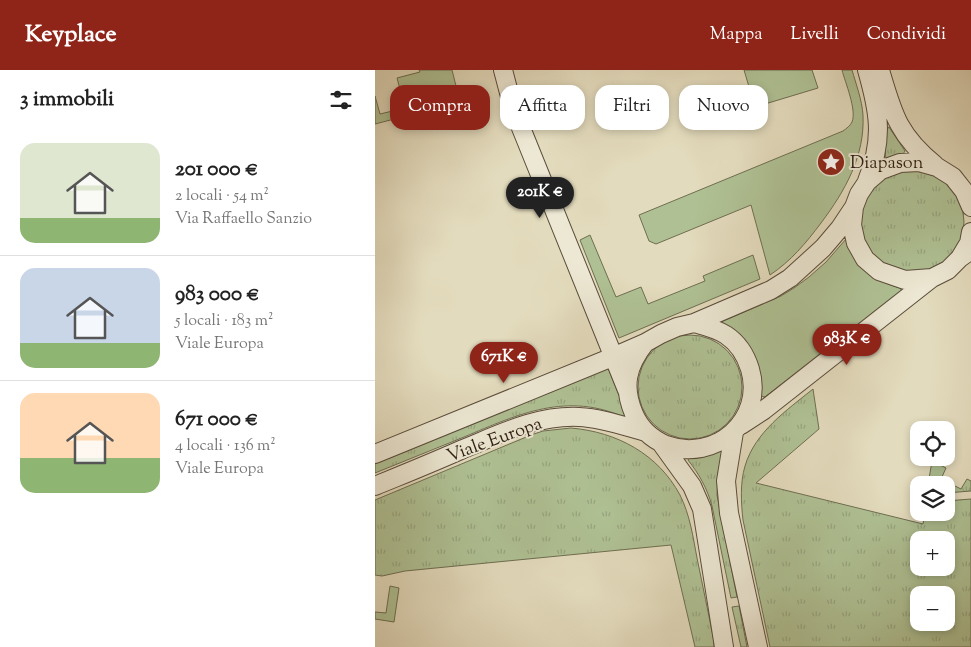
<!DOCTYPE html>
<html lang="it">
<head>
<meta charset="utf-8">
<style>
  :root { --surface:#fff; --page:#f2f2f2; --text:#222; --muted:#767676; --line:#e0e0e0; --accent:#8f2418 }
  body { margin:0; font-family:"Sorts Mill Goudy",serif; background:var(--page); color:var(--text); height:100vh; display:flex; flex-direction:column; font-size:19px; white-space:nowrap }
  * { box-sizing:border-box; margin:0 }
  p { font-size:16px; color:var(--muted) }
  .icon { flex:none; width:28px; height:28px; fill:none; stroke:currentColor; stroke-width:2; stroke-linecap:round; stroke-linejoin:round }
  .map { position:relative; flex:1; overflow:hidden }
  .details { display:flex; flex-direction:column; background:var(--surface); width:375px }
  .details>* { flex:none }
  .hud { position:absolute; left:15px; top:15px; width:475px; height:45px; display:flex; gap:10px }
  .controls { position:absolute; left:535px; top:351px; display:grid; gap:10px }
  .controls a { display:grid; place-items:center; width:45px; height:45px; border-radius:10px; background:var(--surface); box-shadow:0 2px 8px #0003; font-size:25px }
  .price { position:absolute; translate:-50% -42px; padding:0 11px; border-radius:18px; background:var(--accent); color:#fff; font-size:16px; line-height:32px; filter:drop-shadow(0 1px 2px #0008) }
  .price::after { content:''; position:absolute; left:50%; top:30px; width:15px; height:11px; margin-left:-8px; background:inherit; clip-path:polygon(0 0,100% 0,50% 100%) }
  .price.selected { background:#222; color:#fff }
  ul { padding:0; list-style:none }
  li { display:flex; align-items:center; gap:15px; height:125px; padding:0 20px }
  li+li { border-top:1px solid var(--line) }
  li span { display:grid; place-items:center; flex:none; width:140px; height:100px; border-radius:15px; color:#555 }
  li>.icon { margin-inline-start:auto }
  span .icon { width:60px; height:60px; fill:#fffc; stroke-width:1 }
  li b { font-size:21px }
  h2 { display:flex; justify-content:space-between; align-items:center; height:60px; padding:0 20px; font-size:21px }
  .pill { padding:0 18px; border-radius:15px; background:var(--surface); box-shadow:0 2px 8px #0003; font-size:18px; line-height:45px }
  .pill.selected { background:var(--accent); color:#fff }
  header { display:flex; align-items:center; gap:30px; box-sizing:border-box; height:70px; padding:0 25px; background:var(--accent); color:#fff }
  header strong { font-size:24px }
  nav { display:flex; gap:28px; margin-inline-start:auto; font-size:18px }
  main { display:flex; flex:1; min-height:0 }
  .map>svg:first-child { display:block }
  .grass { fill:url(#grass-tufts); stroke:#6e6e52; fill-rule:evenodd }
  .garden { fill:#afc194; stroke:#6e6e52 }
  .lines { fill:none; stroke-linecap:round; stroke-linejoin:round }
  .minor-casing { stroke:#5a4c3b; stroke-width:20 }
  .minor { stroke:#ede8d4; stroke-width:18 }
  .labels { text-anchor:middle; stroke-width:4; stroke-linejoin:round; paint-order:stroke }
  .poi-label { font-size:18px; fill:#2c1c10; stroke:#ede8d4; text-anchor:start }
  .street-label { font-size:18px; fill:#2c1c10; stroke:#ede8d4 }
</style>
</head>
<body>
<header>
<strong>Keyplace</strong>
<nav><a>Mappa</a><a>Livelli</a><a>Condividi</a></nav>
</header>
<main>
<section class="details">
<h2>3 immobili<svg class="icon" aria-label="filters" viewBox="0 0 24 24"><path d="M4 7h16M4 17h16"/><circle cx="9" cy="7" r="2"/><circle cx="15" cy="17" r="2"/></svg></h2>
<ul>
<li><span style="background:linear-gradient(#dfe7d0 75%,#8fb573 0)"><svg class="icon" aria-label="home" viewBox="0 0 24 24"><path d="M3 11l9-7 9 7M6 9v11h12V9"/></svg></span><div><b>201 000 €</b><p>2 locali · 54 m²</p><p>Via Raffaello Sanzio</p></div></li>
<li><span style="background:linear-gradient(#c9d6e8 75%,#8fb573 0)"><svg class="icon" aria-label="home" viewBox="0 0 24 24"><path d="M3 11l9-7 9 7M6 9v11h12V9"/></svg></span><div><b>983 000 €</b><p>5 locali · 183 m²</p><p>Viale Europa</p></div></li>
<li><span style="background:linear-gradient(#ffd9b3 65%,#8fb573 0)"><svg class="icon" aria-label="home" viewBox="0 0 24 24"><path d="M3 11l9-7 9 7M6 9v11h12V9"/></svg></span><div><b>671 000 €</b><p>4 locali · 136 m²</p><p>Viale Europa</p></div></li>
</ul>
</section>
<div class="map">
<svg width="596" height="577" viewBox="0 0 596 577">
  <defs>
    <pattern id="grass-tufts" width="24" height="20" patternUnits="userSpaceOnUse" patternTransform="scale(1.25)"><rect width="24" height="20" fill="#afc194"/><path d="M3 7l-1-3M5 7V3M7 7l1-3M15 17l-1-3M17 17v-4M19 17l1-3" fill="none" stroke="#97a57f"/></pattern>
  </defs>
  <rect width="100%" height="100%" fill="#e3dbbd"/>
  <filter id="stains"><feTurbulence type="fractalNoise" baseFrequency=".004" numOctaves="4"/><feColorMatrix values="0 0 0 0 .2 0 0 0 0 .09 0 0 0 0 .02 0 0 0 .5 -.17"/></filter>
  <radialGradient id="worn" r=".72"><stop offset=".6" stop-color="#630" stop-opacity="0"/><stop offset="1" stop-color="#630" stop-opacity=".3"/></radialGradient>
  <path class="grass" d="M514,57l16,24 -2,3 -15,4h-2c-2,-6 0,-23 1,-30z
    M485 152a52 52 0 1 1 104 0a52 52 0 1 1-104 0Z
    M263 317a52 52 0 1 1 104 0a52 52 0 1 1-104 0Z
    M233,298l19,47 -1,3c-59,-27 -107,-4 -162,19 -30,12 -59,24 -89,36v-9z
    M438,319l6,40 -63,54 167,41 2,-11 21,-1v-11l25,-2v148h-201l-27,-127c-2,-18 -3,-37 2,-54 10,-34 42,-56 68,-77zM544,470h27v28h-27zM544,525h27v27h-27z
    M196,358c46,4 87,26 109,67 10,20 13,42 17,63 6,28 11,55 17,83v6h-19l-24,-102 -266,26 -23,5 -7,-1v-75l156,-65 12,-4z
    M348,379l-5,24 -1,22 20,102 -6,1 -19,-92c-5,-18 -13,-32 -24,-46l2,-4z
    M557,391l14,7 -5,11 20,10 6,-10 4,2v10l-25,2v-8h-18z
    M364,536l8,41h-6l-9,-40z"/>
  <path class="garden" d="M44,0h33l8,32 -85,22v-28l5,18 25,-6 -8,-30 23,-6z
    M369,0h68l6,18 -63,19z
    M467,0h10c4,14 10,30 11,45 2,41 -18,76 -42,108 -15,20 -30,38 -51,52l-19,-70 -95,39 -7,-3 -10,-26 204,-84c4,-3 7,-5 9,-9 5,-12 -7,-40 -10,-52z
    M215,165l26,62 25,-10 7,17 57,-23 -2,-5 50,-21 7,24 -141,59 -39,-98z
    M471,169l28,36 14,9 12,4 2,3 -1,3 -136,103 -4,-1 -40,-74 60,-26 13,-8 15,-11 17,-15z
    M15,516l9,2 -5,34 -19,-3v-7l11,1z"/>
  <g class="lines">
    <defs>
      <path id="minor" d="M128,0l10,38 114,282
        M492,0c12,42 17,69 0,111
        M505,0c13,44 18,65 55,95
        M479,137l-2,18 4,18 9,16 14,12 26,9 27,-2
        M585,188l9,-15 2,-11
        M270,273c-18,23 -23,43 -11,71 6,14 18,25 32,31 49,18 99,-25 84,-76 -4,-13 -12,-26 -24,-34 -9,-6 -21,-9 -32,-12
        M366,355l23,-15 168,-132 16,-8 12,-12 11,-8
        M359,362l-8,49 3,32 29,134
        M286,373l31,43 10,23 22,138
        M0,384l240,-98 30,-13 16,-9 16,-7 17,-4 77,-33 19,-12 33,-30 17,-20 14,-21 5,-13 8,-12 14,-12 19,-7 19,-1 18,5 16,10 11,14 7,16
        M0,416c29,-12 59,-24 88,-37 37,-15 74,-34 116,-32 22,1 45,9 67,15"/>
    </defs>
    <use href="#minor" class="minor-casing"/>
    <use href="#minor" class="minor"/>
  </g>
  <defs>
    <symbol id="sight-disc" viewBox="-11 -11 22 22"><circle r="9.5" fill="#8f2418" stroke="#ede8d4"/><path d="M0-6L1.8-2.2L6-1.7L2.9 1.2L3.7 5.4L0 3.3L-3.7 5.4L-2.9 1.2L-6-1.7L-1.8-2.2Z" fill="#fff"/></symbol>
  </defs>
  <g fill-rule="evenodd">
    <use href="#sight-disc" x="440" y="76" width="32" height="32"/>
  </g>
  <g class="labels">
    <g class="poi-label">
      <text x="475" y="98">Diapason</text>
    </g>
    <g class="street-label">
      <text transform="translate(119 369) rotate(-20)" y="6">Viale Europa</text>
    </g>
  </g>
  <rect width="100%" height="100%" filter="url(#stains)"/>
  <rect width="100%" height="100%" fill="url(#worn)"/>
</svg>
<div class="controls">
<a><svg class="icon" aria-label="locate" viewBox="0 0 24 24"><circle cx="12" cy="12" r="6"/><path d="M12 2v4M12 18v4M2 12h4M18 12h4"/></svg></a>
<a><svg class="icon" aria-label="layers" viewBox="0 0 24 24"><path d="M12 4l9 5-9 5-9-5zM3 14l9 5 9-5"/></svg></a>
<a>+</a>
<a>−</a>
</div>
<b class="price selected" style="left:165px;top:149px">201K €</b>
<b class="price" style="left:472px;top:296px">983K €</b>
<b class="price" style="left:129px;top:314px">671K €</b>
<div class="hud">
<a class="pill selected">Compra</a>
<a class="pill">Affitta</a>
<a class="pill">Filtri</a>
<a class="pill">Nuovo</a>
</div>
</div>
</main>
</body>
</html>
